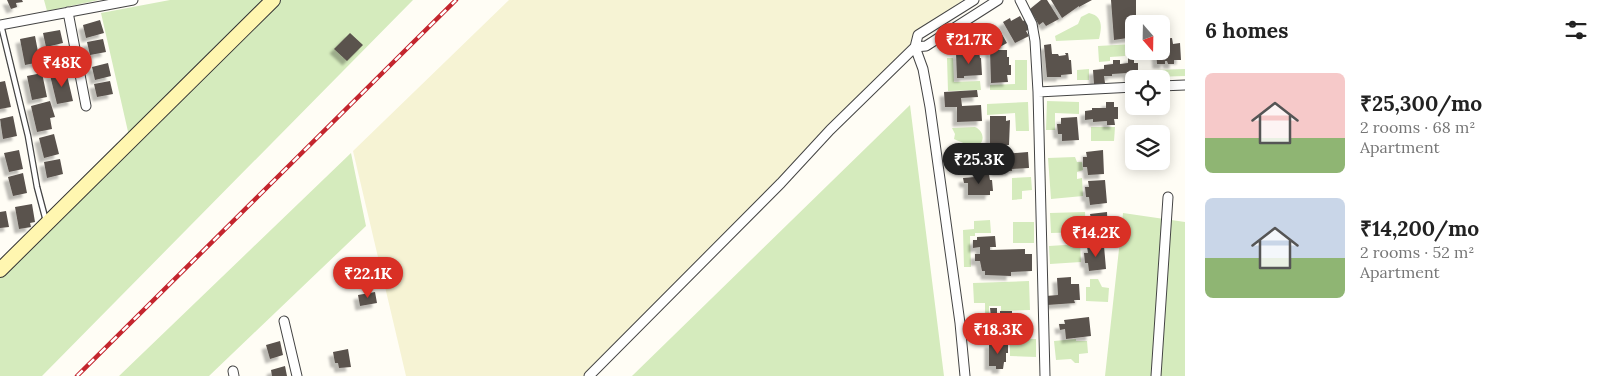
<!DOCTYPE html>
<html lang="en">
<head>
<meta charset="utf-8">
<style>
  :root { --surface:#fff; --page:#f6f6f6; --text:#222; --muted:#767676; --accent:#d93025 }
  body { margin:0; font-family:Lora,serif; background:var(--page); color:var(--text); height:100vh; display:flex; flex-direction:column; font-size:19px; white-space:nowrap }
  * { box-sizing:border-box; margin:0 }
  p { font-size:16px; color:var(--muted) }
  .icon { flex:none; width:28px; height:28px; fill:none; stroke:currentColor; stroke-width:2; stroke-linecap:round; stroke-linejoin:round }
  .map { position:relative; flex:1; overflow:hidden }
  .panel { display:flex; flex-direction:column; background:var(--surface); width:425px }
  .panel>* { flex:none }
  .needle { width:32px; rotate:160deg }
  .controls { position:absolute; left:1125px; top:15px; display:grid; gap:10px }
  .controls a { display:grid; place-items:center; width:45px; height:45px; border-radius:8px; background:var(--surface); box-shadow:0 2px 12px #0003; font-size:25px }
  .price { position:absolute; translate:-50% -42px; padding:0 11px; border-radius:18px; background:var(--accent); color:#fff; font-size:16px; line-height:32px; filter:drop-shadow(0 1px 2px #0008) }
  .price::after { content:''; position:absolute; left:50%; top:30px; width:15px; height:11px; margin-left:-8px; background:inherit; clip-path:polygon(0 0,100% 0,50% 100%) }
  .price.current { background:#222; color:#fff }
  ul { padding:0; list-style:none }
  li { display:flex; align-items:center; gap:15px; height:125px; padding:0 20px }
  li span { display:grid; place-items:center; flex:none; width:140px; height:100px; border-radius:8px; color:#555 }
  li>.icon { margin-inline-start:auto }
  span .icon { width:60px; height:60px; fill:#fffc; stroke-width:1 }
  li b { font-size:21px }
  h2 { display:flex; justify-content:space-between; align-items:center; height:60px; padding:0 20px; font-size:21px }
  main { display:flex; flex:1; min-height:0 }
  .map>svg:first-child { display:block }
  .farmland { fill:#f6f3d4 }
  .green { fill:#d5ebbd }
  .building { fill:#5a524d; filter:url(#shadow) }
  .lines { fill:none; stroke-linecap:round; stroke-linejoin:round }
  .lane-casing { stroke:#444; stroke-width:7 }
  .street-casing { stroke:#444; stroke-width:11 }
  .secondary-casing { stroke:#333; stroke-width:16 }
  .lane { stroke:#fff; stroke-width:4.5 }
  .street { stroke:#fff; stroke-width:9 }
  .secondary { stroke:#fff6b0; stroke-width:14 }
  .rail-casing { stroke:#c4262e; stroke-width:4.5 }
  .rail { stroke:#fff; stroke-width:2.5; stroke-dasharray:8; stroke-linecap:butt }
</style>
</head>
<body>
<main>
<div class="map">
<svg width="1185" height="376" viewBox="0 0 1185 376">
  <defs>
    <filter id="shadow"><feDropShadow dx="-4.5" dy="4.5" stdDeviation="1" flood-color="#0004"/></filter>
  </defs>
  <rect width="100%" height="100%" fill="#fffdf5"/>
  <path class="farmland" d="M509,0h454l-47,34 -5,12 -324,330h-181l-53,-225z"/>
  <path class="green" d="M44,0h55l-52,11z
    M170,0h94l-135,136 -28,-123z
    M274,0h139l-371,376h-42v-104z
    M1089,13c14,3 13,14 10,26l-43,2 -1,-5 23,-12 3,-7z
    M1134,44v7l2,2h-11v3l-15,1v4l-11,1 -1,-16z
    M947,58h6l1,24 26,-1 1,9 -33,1z
    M1015,60h12v30h-37v-5l25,-1z
    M1089,69v11h-12v-10z
    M1185,69v7l-31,1v-7z
    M1047,101l32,1v12l-24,-1v17h-9z
    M1028,102l1,29h-13l-1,-18 -28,2v-11z
    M910,105l34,271h-312z
    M975,127c10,4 11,19 -2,19 -4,0 -14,-5 -19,-7l1,-5 -3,-6z
    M1091,127h24l-1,14h-23z
    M984,151l1,18 -11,1 -1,4h-7l-1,-8h-6l-1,-14z
    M351,153l15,73 -157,150h-90z
    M1075,157l2,5h5l1,8 -6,2v7l5,-1 1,18 -32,3 -3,-41z
    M1031,177l1,13 -10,1v8l-10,1v-22z
    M1085,212l1,20 -35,1 -1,-20z
    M1123,213l62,9v154h-80z
    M990,220l1,13h-16v3h-5l1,31h-7l-1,-37 11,-1v-8z
    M1013,222h21v21h-21z
    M1080,244l1,18 -31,2 -1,-18z
    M1090,279h8l4,8 7,1 -1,14 -22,-1v-14h4z
    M1029,281l1,29 -29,1v-5h-12v7h-4v-10h-11l-1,-20z
    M1010,339h26v18l-26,-1z
    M1076,339v2h11l1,12 -9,1v9h-4l-4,-4 -15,1 -2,-19z"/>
  <path class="building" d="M7,0h15l1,2 -7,1 1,4 -6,2z
    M1041,0h6l12,19 -13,7 -3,-4 -4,3 -9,-16z
    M1051,0h41l-13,7v-1l-17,12z
    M1111,0h25v16l-8,1v3l6,-1v18l-20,3z
    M1020,16l3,5 2,-1 5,9 -4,2 3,5 -14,7 -12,-21 7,-4 1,3z
    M100,20l4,13 -18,5 -3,-13z
    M999,29l8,14 -9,5 -4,-6 -9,5 -5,-8z
    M60,30l3,13 -17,4 -3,-14z
    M350,33l13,12 -16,16 -13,-12z
    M35,36l5,26 -15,3 -5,-26z
    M1172,38l1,6 7,-1 1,17h-7v4h-6l-1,-3h-2v3h-8l-1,-13h5v-12z
    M103,39l3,13 -16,3 -3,-13z
    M1051,44l1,10h6l1,2 7,-1 -1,-2h3l1,7h2l1,14 -11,1v2h-14l-3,-32z
    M63,49l3,13 -16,4 -3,-13z
    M990,50h17v7h2v8h2v10h-4l1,7 -17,1z
    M979,52l1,6h1l1,17 -18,1v2h-7l-1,-25z
    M1134,57v6h4v10h-3v5l-6,1 -1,-6 -16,1v2h-8l1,7 -11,1 -1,-14 11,-1v-4l9,-1v-4h7v4l8,-1v-5z
    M108,63l3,13 -16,4 -3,-13z
    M66,71l7,30 -16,3 -7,-29z
    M42,73l5,24 -15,3 -5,-24z
    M5,81l6,26 -11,2v-27z
    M110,81l3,13 -16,3 -3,-13z
    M977,90l1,7 -17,1 1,8 19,-1 1,16 -25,1v-15h-12l-1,-15z
    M50,101l5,16 -5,1 2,11 -15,3 -6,-26z
    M1106,102h8v5h4v12h-4l1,6h-8v-4l-14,1v-3l-8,1v-9l7,-1v-2h14z
    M13,116l4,20 -14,3 -3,-20z
    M990,116h16v5l4,-1 -1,25h-19z
    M1077,117l2,23 -17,1v-7h-4l-1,-10h4v-6z
    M54,134l5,20 -15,4 -5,-20z
    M1003,146l1,8 24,-2 1,16 -17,1v2h-16l-1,-24z
    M19,150l4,19 -14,3 -5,-19z
    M1103,150l1,24 -16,1 -1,-8h-4v-10h4l-1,-5z
    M60,159l3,15 -16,4 -3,-16z
    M975,172h8v3h6l1,5h2l1,11h-3v4h-22v-12h-4l-1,-5 12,-1z
    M23,173l4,20 -14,3 -5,-19z
    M1105,180l2,23 -17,2 -1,-8h-3l-1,-10h4l-1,-6z
    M32,204l3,18 -5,1 1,4 -12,2 -4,-22z
    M6,211l3,16 -9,1v-16z
    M1107,212l1,24 -16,1 -1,-8h-3l-1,-9 4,-1 -1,-5z
    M995,236l1,11h-6v3l35,-1v5h7v17l-21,1v4l-26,-1v-4h-3l-2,-10h-5v-7h5v-7l-7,1v-8h4v-3z
    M1104,246l2,23 -17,2 -1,-8h-3l-1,-10h4l-1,-6z
    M368,258l5,21 -18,4 -4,-18 13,-2 -1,-4z
    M1071,277v7h8l1,16h-6l1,3 -28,2 -1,-9 12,-1 -1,-17z
    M375,292l2,11 -17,3 -2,-11z
    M990,308h7v8h3v-5h12v5l10,-1v11l-25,1 1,7h-7v-7h-5l-1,-10h6z
    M1089,317l2,19 -25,3 -1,-10 -5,1 -1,-6h6l-1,-4z
    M280,341l3,14 -13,4 -4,-14z
    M989,343h16v2h3v8h-2v9h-2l-1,7h-7v-3h-7z
    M348,349l3,18 -12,1 -1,-5h-3l-2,-11z
    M285,366l2,10h-15l-1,-6z"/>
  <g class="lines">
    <defs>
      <path id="lane" d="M1,25l27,111 9,51 9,34"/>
      <path id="street" d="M1020,0l12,24 3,17 3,51 96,-5
        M68,12l18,94
        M0,25l133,-25
        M1161,86l24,-1
        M1038,92l7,284
        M284,321l13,55
        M233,371l1,5
        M589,376l192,-193 49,-53 85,-83 11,-1 72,-46
        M965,376l-5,-53 -30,-216 -7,-38 -8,-22 3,-12 56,-35
        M1156,376l12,-179"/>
      <path id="secondary" d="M0,270l273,-270"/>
    </defs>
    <use href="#lane" class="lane-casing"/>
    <use href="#street" class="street-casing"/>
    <use href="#secondary" class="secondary-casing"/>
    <use href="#lane" class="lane"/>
    <use href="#street" class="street"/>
    <use href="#secondary" class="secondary"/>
    <defs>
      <path id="rail" d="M77,376l379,-376"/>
    </defs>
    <use href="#rail" class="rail-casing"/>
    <use href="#rail" class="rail"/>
  </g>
</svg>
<div class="controls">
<a><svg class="needle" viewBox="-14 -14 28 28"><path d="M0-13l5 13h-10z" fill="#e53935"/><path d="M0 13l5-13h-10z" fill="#767676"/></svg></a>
<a><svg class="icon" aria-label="locate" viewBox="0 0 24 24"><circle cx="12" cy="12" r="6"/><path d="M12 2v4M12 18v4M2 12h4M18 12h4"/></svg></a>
<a><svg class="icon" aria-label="layers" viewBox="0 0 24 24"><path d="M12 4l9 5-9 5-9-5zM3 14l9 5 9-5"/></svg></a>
</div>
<b class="price" style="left:969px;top:65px">₹21.7K</b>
<b class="price" style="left:62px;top:88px">₹48K</b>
<b class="price current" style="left:979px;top:185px">₹25.3K</b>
<b class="price" style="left:1096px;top:258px">₹14.2K</b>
<b class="price" style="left:368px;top:299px">₹22.1K</b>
<b class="price" style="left:998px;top:355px">₹18.3K</b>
</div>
<section class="panel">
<h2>6 homes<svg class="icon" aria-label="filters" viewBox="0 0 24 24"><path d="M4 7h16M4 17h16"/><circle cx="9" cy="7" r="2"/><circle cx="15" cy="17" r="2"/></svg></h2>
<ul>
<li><span style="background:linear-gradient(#f6c9c9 65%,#8fb573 0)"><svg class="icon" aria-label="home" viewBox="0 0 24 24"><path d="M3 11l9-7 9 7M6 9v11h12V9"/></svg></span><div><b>₹25,300/mo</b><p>2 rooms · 68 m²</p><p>Apartment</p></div></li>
<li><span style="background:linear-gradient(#c9d6e8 60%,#8fb573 0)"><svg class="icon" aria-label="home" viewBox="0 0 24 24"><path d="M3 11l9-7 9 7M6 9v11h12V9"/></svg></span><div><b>₹14,200/mo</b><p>2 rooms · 52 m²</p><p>Apartment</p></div></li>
</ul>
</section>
</main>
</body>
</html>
